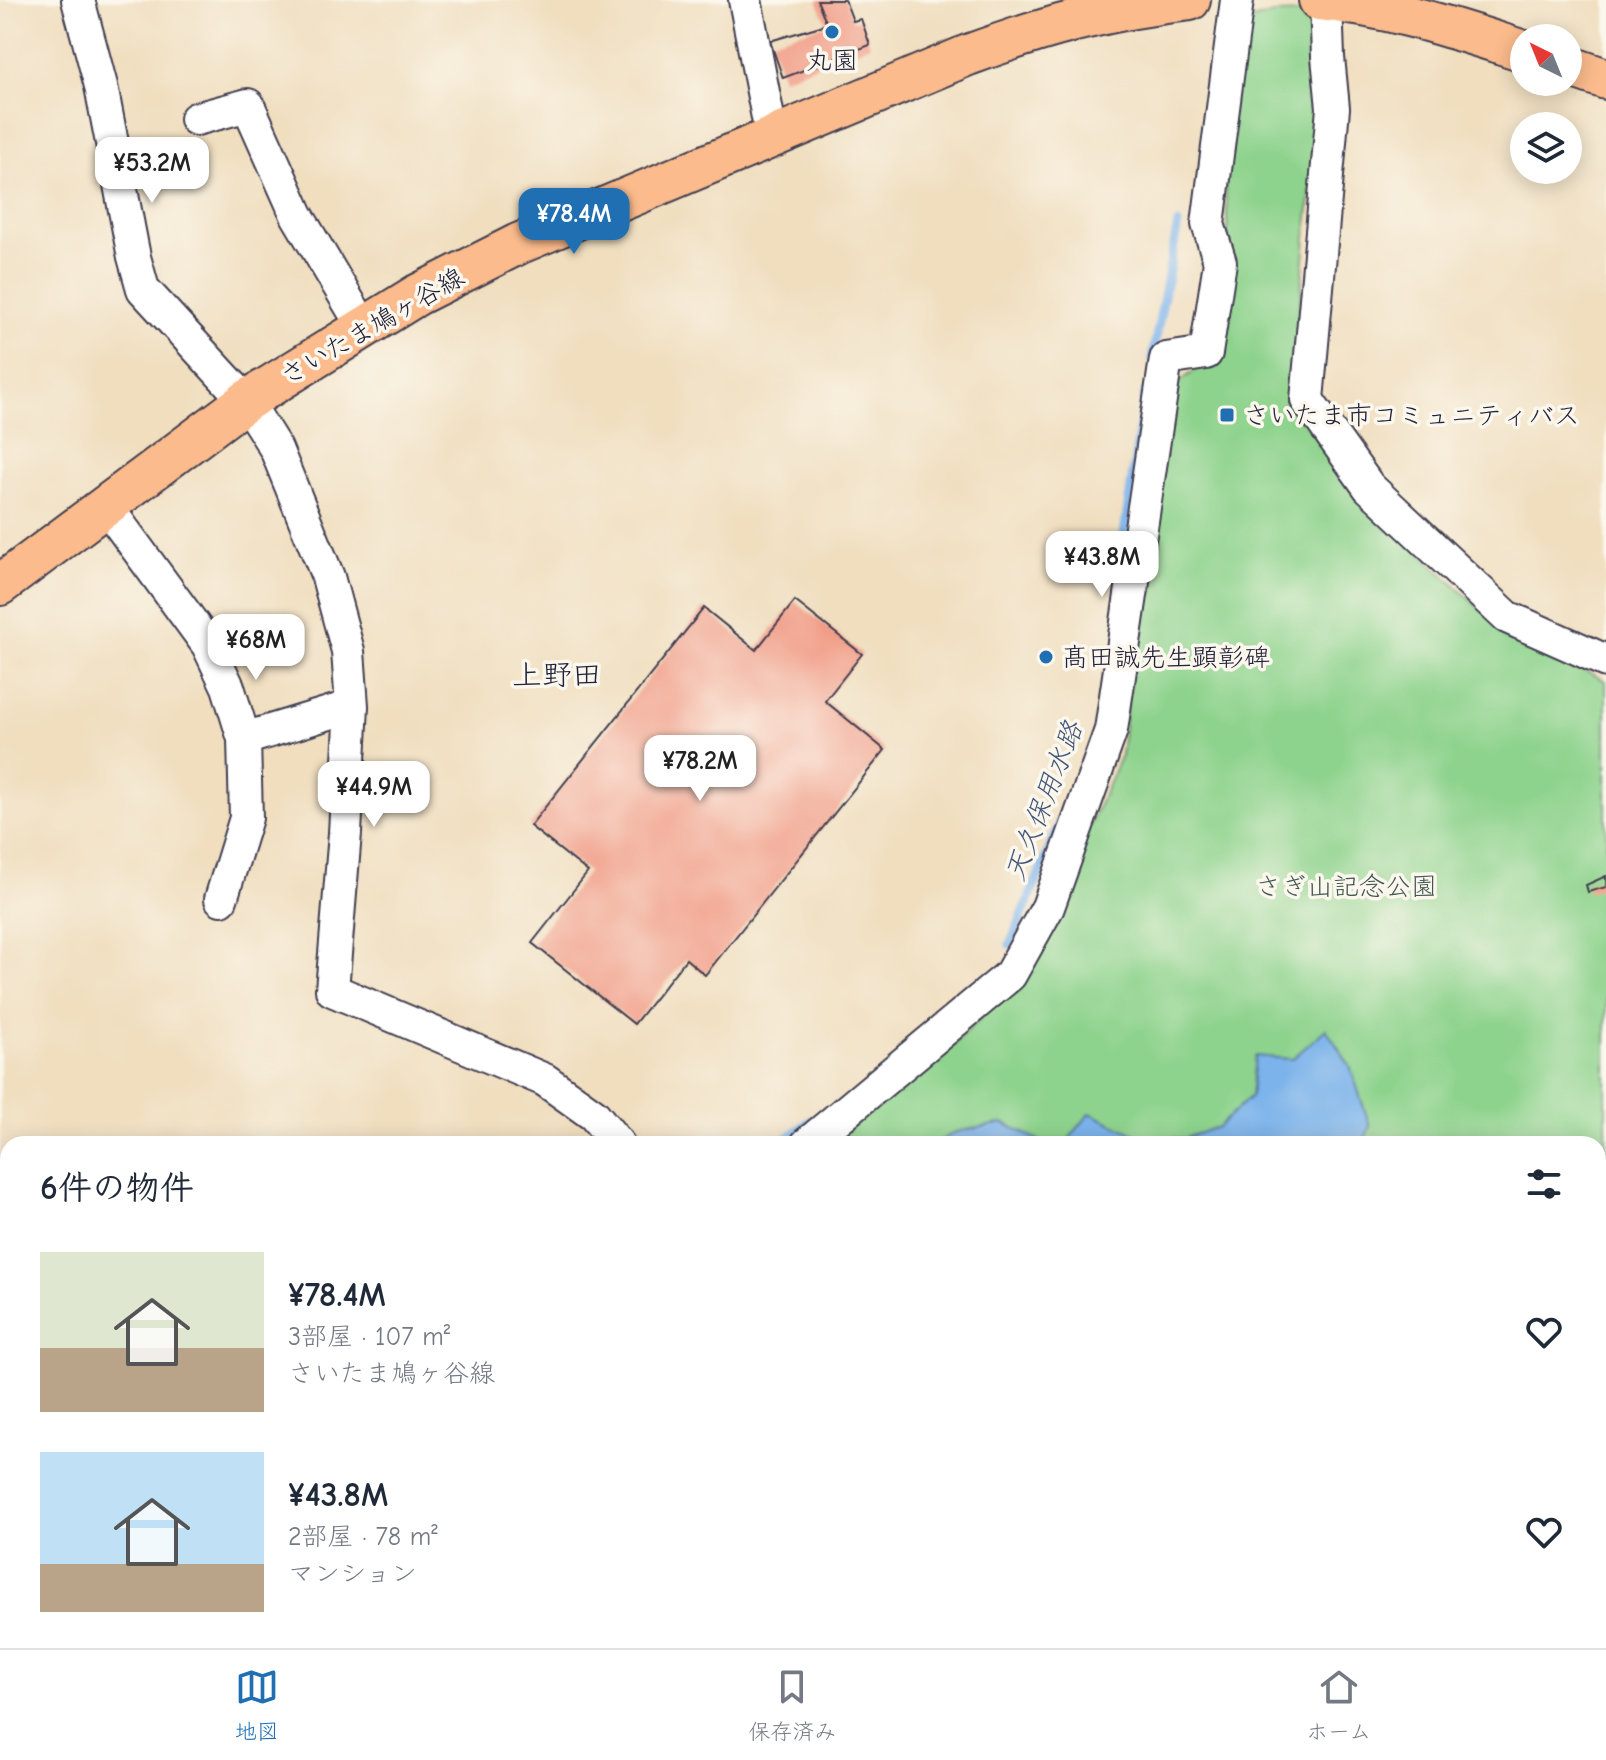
<!DOCTYPE html>
<html lang="ja">
<head>
<meta charset="utf-8">
<style>
  :root { --surface:#fff; --page:#f2f2f3; --text:#1f2937; --muted:#747a83; --line:#e0e1e3; --accent:#1f6fb2 }
  body { margin:0; font-family:"Comic Neue","Klee One",sans-serif; background:var(--page); color:var(--text); height:100vh; display:flex; flex-direction:column; font-size:30px; white-space:nowrap }
  * { box-sizing:border-box; margin:0 }
  p { font-size:26px; color:var(--muted) }
  .icon { flex:none; width:44px; height:44px; fill:none; stroke:currentColor; stroke-width:2; stroke-linecap:round; stroke-linejoin:round }
  .map { position:relative; flex:1; overflow:hidden }
  .details { position:absolute; left:0px; top:1136px; width:1606px; height:512px; display:flex; flex-direction:column; background:var(--surface); border-radius:24px 24px 0 0; box-shadow:0 4px 20px #0003 }
  .details>* { flex:none }
  .needle { width:52px; rotate:317deg }
  .tools { position:absolute; left:1510px; top:24px; display:grid; gap:16px }
  .tools a { display:grid; place-items:center; width:72px; height:72px; border-radius:50%; background:var(--surface); box-shadow:0 4px 20px #0003; font-size:40px }
  .price { position:absolute; translate:-50% -68px; padding:0 18px; border-radius:16px; background:#fff; color:#222; font-size:26px; line-height:52px; filter:drop-shadow(0 2px 4px #0008) }
  .price::after { content:''; position:absolute; left:50%; top:48px; width:24px; height:18px; margin-left:-12px; background:inherit; clip-path:polygon(0 0,100% 0,50% 100%) }
  .price.selected { background:var(--accent); color:#fff }
  ul { padding:0; list-style:none }
  li { display:flex; align-items:center; gap:24px; height:200px; padding:0 40px }
  li span { display:grid; place-items:center; flex:none; width:224px; height:160px; border-radius:0px; color:#555 }
  li>.icon { margin-inline-start:auto }
  span .icon { width:96px; height:96px; fill:#fffc; stroke-width:1 }
  li b { font-size:34px }
  h2 { display:flex; justify-content:space-between; align-items:center; height:96px; padding:0 40px; font-size:34px }
  .tabs { display:flex; justify-content:space-around; align-items:center; height:112px; border-top:2px solid var(--line); background:var(--surface); font-size:22px; color:var(--muted) }
  .tabs a { display:grid; justify-items:center; gap:4px }
  .tabs .selected { color:var(--accent) }
  .map>svg:first-child { display:block }
  .green { fill:#8ed38d; stroke:#587a64; stroke-width:2 }
  .water { fill:#7cb3eb; stroke:#4f6a93; stroke-width:2 }
  .lines { fill:none; stroke-linecap:round; stroke-linejoin:round }
  .stream { stroke:#7cb3eb; stroke-width:9 }
  .canal { stroke:#7cb3eb; stroke-width:32 }
  .building { fill:#f19d87 }
  .minor-casing { stroke:#413e4f; stroke-width:36 }
  .major-casing { stroke:#413e4f; stroke-width:44 }
  .minor { stroke:#fff; stroke-width:32 }
  .major { stroke:#fbbb8c; stroke-width:40 }
  .poi-dot { fill:#1f6fb2; stroke:#fbf7ec; stroke-width:3 }
  .labels { text-anchor:middle; stroke-width:7; stroke-linejoin:round; paint-order:stroke }
  .poi-label { font-size:26px; fill:#22223b; stroke:#fbf7ec; text-anchor:start }
  .street-label { font-size:26px; fill:#22223b; stroke:#fbf7ec }
  .park-label { font-size:26px; fill:#425754; stroke:#fbf7ec }
  .water-label { font-size:28px; font-style:italic; fill:#425579; stroke:#fbf7ec }
  .quarter-label { font-size:30px; fill:#22223b; stroke:#fbf7ec }
</style>
</head>
<body>
<div class="map">
<svg width="1606" height="1648" viewBox="0 0 1606 1648">
  <rect width="100%" height="100%" fill="#fbf7ec"/>
  <filter id="ink" filterUnits="userSpaceOnUse"><feTurbulence type="fractalNoise" baseFrequency=".0125" numOctaves="2"/><feDisplacementMap in="SourceGraphic" scale="16" xChannelSelector="R" yChannelSelector="G"/><feConvolveMatrix kernelMatrix="1 2 1 2 8 2 1 2 1" color-interpolation-filters="sRGB"/></filter>
  <filter id="wash" filterUnits="userSpaceOnUse"><feTurbulence type="fractalNoise" baseFrequency=".006" numOctaves="4" result="noise"/><feDisplacementMap in="SourceGraphic" scale="32" xChannelSelector="R" yChannelSelector="G"/><feGaussianBlur stdDeviation="1.8" result="paint"/><feColorMatrix in="noise" values="0 0 0 0 0 0 0 0 0 0 0 0 0 0 0 0 0 1.4 0 .05"/><feComposite in="paint" operator="in"/></filter>
  <g filter="url(#wash)">
    <rect width="100%" height="100%" fill="#f0debf"/>
    <path class="green" d="M1311,13l7,99 -27,285 65,97 143,132 107,55v541l-8,13v-91h-768l122,-97 73,-75 96,-217 21,-186 29,-181 43,-31 15,-100 -4,-78 17,-156 31,-9z
      M8,1548v92h244l13,8h-265v-88z
      M464,1640h529l11,8h-543z"/>
    <path class="water" d="M1326,1029l24,37 20,60 -7,18h-298l25,-31 55,26 40,-1 33,-11 33,-31 4,-40 37,3z
      M1004,1123l42,21h-112l22,-12z"/>
    <g class="lines">
      <path class="stream" d="M1152,358l26,-134
        M1122,548l23,-156
        M1010,945l61,-149
        M779,1144l33,-24"/>
      <path class="canal" d="M354,1648l2,-8"/>
    </g>
    <g id="blocks">
      <path class="building" d="M817,0h28l8,21 8,-2 9,26 -87,33 -13,-37 57,-17z
        M795,601l67,53 -37,47 60,49 -180,225 -19,-16 -52,65 -102,-81 56,-71 -58,-46 174,-218 52,42z
        M1606,876v11l-18,5 -2,-7z"/>
    </g>
  </g>
  <g filter="url(#ink)">
    <use href="#blocks" fill-opacity="0" stroke="#413e4f" stroke-width="2"/>
    <g class="lines">
      <defs>
        <path id="minor" d="M78,0l23,86 33,171 9,32 103,112 30,48 52,128 20,74 4,55 -7,127 -13,157 213,90 49,35 24,29
          M745,0l27,138
          M1326,1l2,56 5,51 -26,292 62,87 138,130 99,44
          M196,119l52,-14 49,110 67,113
          M106,506l102,139 20,42 16,52 2,79 -25,81
          M244,739l108,-33
          M807,1144l203,-169 38,-68 63,-177 55,-371 40,-6 14,-91 -12,-38 29,-224
          M1598,1254l8,-15
          M1042,1640l9,8
          M419,1648l5,-8
          M1078,1648l8,-8"/>
        <path id="major" d="M1319,0c70,6 139,30 205,51
          M1568,66l38,13
          M0,585l246,-184 171,-106 101,-51 450,-189c73,-27 144,-47 222,-55"/>
      </defs>
      <use href="#minor" class="minor-casing"/>
      <use href="#major" class="major-casing"/>
      <use href="#minor" class="minor"/>
      <use href="#major" class="major"/>
    </g>
  </g>
  <g class="poi-dot">
    <circle cx="832" cy="32" r="8"/>
    <rect x="1219" y="407" width="16" height="16" rx="4"/>
    <circle cx="1046" cy="657" r="8"/>
  </g>
  <g class="labels">
    <g class="poi-label">
      <text x="832" y="69" text-anchor="middle">丸園</text>
      <text x="1243" y="424">さいたま市コミュニティバス</text>
      <text x="1062" y="666">髙田誠先生顕彰碑</text>
    </g>
    <g class="street-label">
      <text transform="translate(372 326) rotate(-30)" y="9">さいたま鳩ヶ谷線</text>
    </g>
    <g class="park-label">
      <text x="1346" y="895">さぎ山記念公園</text>
    </g>
    <g class="water-label">
      <text transform="translate(1043 801) rotate(-69)" y="10">天久保用水路</text>
    </g>
    <g class="quarter-label">
      <text x="557" y="685">上野田</text>
    </g>
  </g>
</svg>
<div class="tools">
<a><svg class="needle" viewBox="-14 -14 28 28"><path d="M0-13l5 13h-10z" fill="#e53935"/><path d="M0 13l5-13h-10z" fill="#747a83"/></svg></a>
<a><svg class="icon" aria-label="layers" viewBox="0 0 24 24"><path d="M12 4l9 5-9 5-9-5zM3 14l9 5 9-5"/></svg></a>
</div>
<b class="price" style="left:152px;top:205px">¥53.2M</b>
<b class="price selected" style="left:574px;top:256px">¥78.4M</b>
<b class="price" style="left:1102px;top:599px">¥43.8M</b>
<b class="price" style="left:256px;top:682px">¥68M</b>
<b class="price" style="left:700px;top:803px">¥78.2M</b>
<b class="price" style="left:374px;top:829px">¥44.9M</b>
<section class="details">
<h2>6件の物件<svg class="icon" aria-label="filters" viewBox="0 0 24 24"><path d="M4 7h16M4 17h16"/><circle cx="9" cy="7" r="2"/><circle cx="15" cy="17" r="2"/></svg></h2>
<ul>
<li><span style="background:linear-gradient(#dfe7d0 60%,#b9a48a 0)"><svg class="icon" aria-label="home" viewBox="0 0 24 24"><path d="M3 11l9-7 9 7M6 9v11h12V9"/></svg></span><div><b>¥78.4M</b><p>3部屋 · 107 m²</p><p>さいたま鳩ヶ谷線</p></div><svg class="icon" aria-label="heart" viewBox="0 0 24 24"><path d="M12 20l-8-8c-3-5 5-10 8-4 3-6 11-1 8 4z"/></svg></li>
<li><span style="background:linear-gradient(#bfe0f5 70%,#b9a48a 0)"><svg class="icon" aria-label="home" viewBox="0 0 24 24"><path d="M3 11l9-7 9 7M6 9v11h12V9"/></svg></span><div><b>¥43.8M</b><p>2部屋 · 78 m²</p><p>マンション</p></div><svg class="icon" aria-label="heart" viewBox="0 0 24 24"><path d="M12 20l-8-8c-3-5 5-10 8-4 3-6 11-1 8 4z"/></svg></li>
</ul>
</section>
</div>
<nav class="tabs">
<a class="selected"><svg class="icon" aria-label="map" viewBox="0 0 24 24"><path d="M3 6l6-2 6 2 6-2v14l-6 2-6-2-6 2zM9 4v14M15 6v14"/></svg>地図</a>
<a><svg class="icon" aria-label="saved" viewBox="0 0 24 24"><path d="M7 4h10v16l-5-4-5 4z"/></svg>保存済み</a>
<a><svg class="icon" aria-label="home" viewBox="0 0 24 24"><path d="M3 11l9-7 9 7M6 9v11h12V9"/></svg>ホーム</a>
</nav>
</body>
</html>
